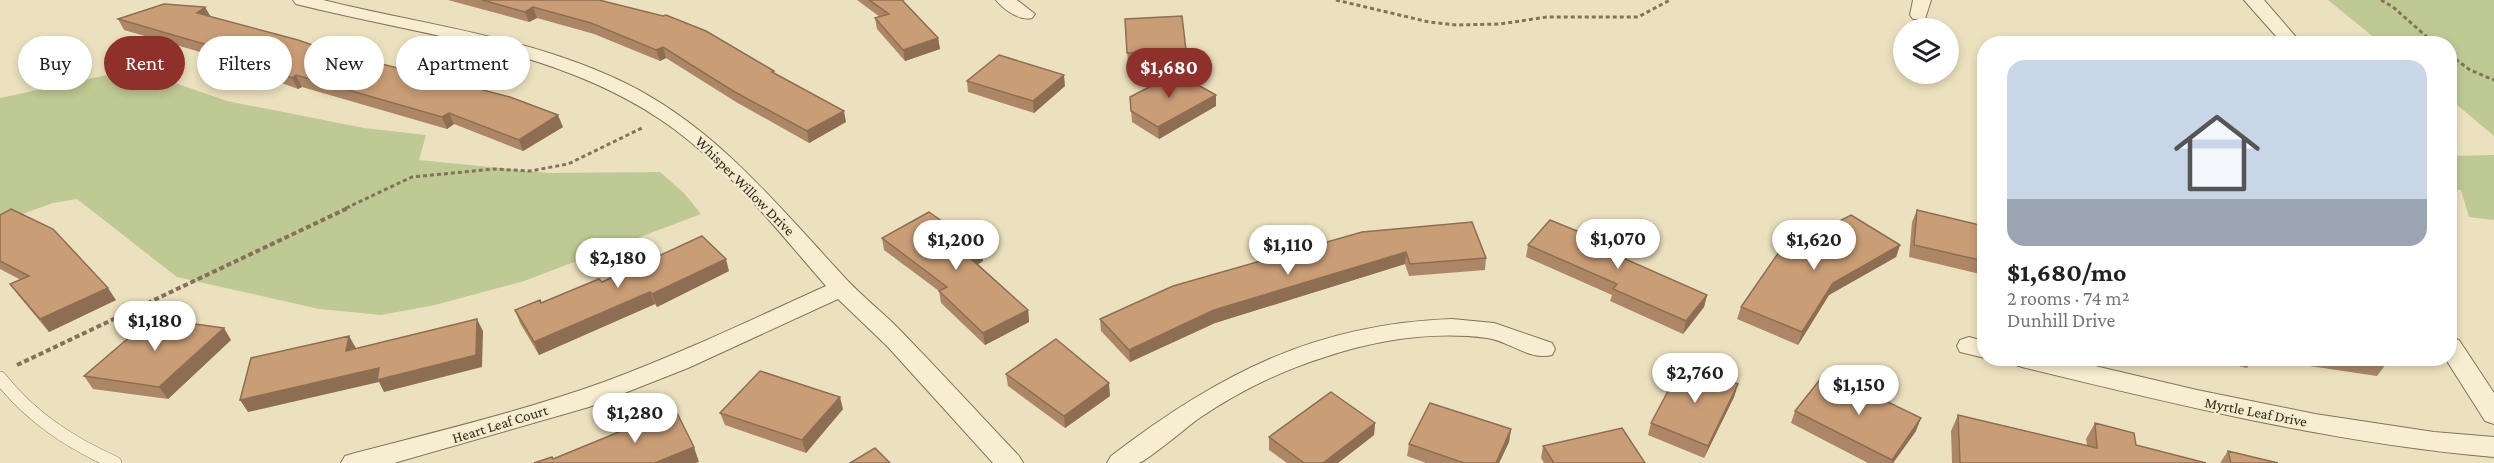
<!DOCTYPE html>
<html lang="en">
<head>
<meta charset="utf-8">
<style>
  :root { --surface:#fff; --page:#f2f2f2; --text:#202124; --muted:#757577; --accent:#90302a }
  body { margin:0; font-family:"Crimson Pro",serif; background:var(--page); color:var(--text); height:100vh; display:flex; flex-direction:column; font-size:22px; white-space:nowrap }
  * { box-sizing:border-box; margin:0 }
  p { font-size:20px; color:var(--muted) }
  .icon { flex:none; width:33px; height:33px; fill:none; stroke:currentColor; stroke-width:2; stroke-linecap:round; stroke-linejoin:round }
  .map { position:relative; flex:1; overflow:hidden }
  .details { position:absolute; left:1977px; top:36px; width:480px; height:330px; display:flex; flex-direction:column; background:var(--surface); border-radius:24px; box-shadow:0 3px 9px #0003 }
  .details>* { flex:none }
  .top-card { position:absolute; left:18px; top:36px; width:570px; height:54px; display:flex; gap:12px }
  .fabs { position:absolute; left:1893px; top:18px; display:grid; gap:12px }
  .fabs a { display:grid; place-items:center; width:66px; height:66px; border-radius:50%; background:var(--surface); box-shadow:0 3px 9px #0003; font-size:30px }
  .price { position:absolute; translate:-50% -51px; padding:0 14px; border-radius:21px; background:#fff; color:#222; font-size:20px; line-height:39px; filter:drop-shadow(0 2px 3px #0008) }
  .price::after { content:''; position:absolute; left:50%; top:36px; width:18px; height:14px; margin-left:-9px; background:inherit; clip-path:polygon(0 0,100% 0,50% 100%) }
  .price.current { background:var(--accent); color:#fff }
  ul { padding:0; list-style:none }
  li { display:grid; align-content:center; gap:12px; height:318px; padding:0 30px }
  li span { display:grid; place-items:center; height:186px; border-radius:18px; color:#555 }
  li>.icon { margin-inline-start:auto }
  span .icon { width:108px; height:108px; fill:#fffc; stroke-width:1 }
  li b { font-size:26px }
  .tag { padding:0 21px; border-radius:27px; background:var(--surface); box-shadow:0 3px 9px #0003; font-size:21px; line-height:54px }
  .tag.current { background:var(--accent); color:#fff }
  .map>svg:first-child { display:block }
  .green { fill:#bfc993 }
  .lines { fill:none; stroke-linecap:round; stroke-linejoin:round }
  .service-casing { stroke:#837258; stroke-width:14 }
  .minor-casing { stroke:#837258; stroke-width:2 }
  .path-far1 { stroke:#837258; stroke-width:3; stroke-dasharray:4 3; stroke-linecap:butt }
  .path { stroke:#837258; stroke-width:4; stroke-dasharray:5 3; stroke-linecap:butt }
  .service { stroke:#f7eed1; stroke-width:13 }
  .minor { fill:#f7eed1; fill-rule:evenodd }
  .wall { fill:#ad8765 }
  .shaded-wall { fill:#8d6e52 }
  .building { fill:#c99d75; stroke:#8d6e52; stroke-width:1.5 }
  .labels { text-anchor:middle; stroke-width:4.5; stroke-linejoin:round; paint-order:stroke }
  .street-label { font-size:15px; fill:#33291c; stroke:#f3ebce }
</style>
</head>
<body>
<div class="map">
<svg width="2494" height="463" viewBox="0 0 2494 463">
  <rect width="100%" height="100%" fill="#ece1be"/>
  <path class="green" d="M2328,0h166v136l-44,-37v-55l-69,-1z
    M135,69l92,32 137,27 62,7 -7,25 130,13 111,-1 24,21 17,21 -177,67 -89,24 -54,10 -62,-6 -142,-32 -100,-78 -24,4 -53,19v-124z
    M2494,155v65l-25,-3 -8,-27 -11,-1v-33z"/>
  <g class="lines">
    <defs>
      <path id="service" d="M0,378c32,40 69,64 115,85"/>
      <path id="minor" d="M293,0h30c101,25 208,37 302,83 92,45 154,124 222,197 16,17 34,31 50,47 41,42 81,86 122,129l4,7h-30l-105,-116 -50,-48 -150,69 -99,39 -195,56h-53l4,-7 10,-3c84,-22 168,-42 249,-71 76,-28 149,-63 222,-96 -48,-55 -94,-114 -152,-157 -108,-80 -252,-93 -378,-125z
        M996,0h21l18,14 -3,4c-12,3 -28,-8 -36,-18z
        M1913,0h18l-6,19h-12l-3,-4z
        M2244,0h20l38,44h-19z
        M1452,319l42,4 58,20 3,6 -3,6c-22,6 -43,-14 -65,-17 -54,-7 -111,2 -162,19 -45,14 -89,36 -127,62 -11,8 -50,41 -59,44 -8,0 -22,0 -32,0l4,-7c107,-82 204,-132 341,-137z
        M1969,337l15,4 1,17 -25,-6 -3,-6 3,-6z
        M2450,337l9,3 35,53v31l-9,-3 -40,-63h5z
        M2010,358h51l136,32 118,24 119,18 60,5v20c-161,-14 -316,-52 -472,-90l-9,-3z"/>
    </defs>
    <use href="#service" class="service-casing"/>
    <use href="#minor" class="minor-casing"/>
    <path class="path-far1" d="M1336,0l93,22 27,3 44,-1 47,-7h91l32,-17
      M2381,0l12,7 42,37
      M2450,55l20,15 24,10
      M346,208l66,-31 82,-8 36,2 38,-7 76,-37"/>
    <path class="path" d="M17,365l333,-158"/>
    <use href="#service" class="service"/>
    <use href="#minor" class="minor"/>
  </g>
  <path class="wall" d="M448,0h151l175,71v2l72,49 -37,21 -73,-41 -70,-44 -6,3 -66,-27 -57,-16 -8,4z
    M857,0h48l-2,1 35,37 2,11 -35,12 -28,-32 -2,-11 5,-1z
    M205,7l6,10 145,43 207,67 -40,24 -69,-27 -7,5 -145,-42 -4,2 -43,-16 -3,-6 -128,-37 -6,-11z
    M1125,19l61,31v11l-58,3z
    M1189,80l27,26 -57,33 -27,-17 -2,-25z
    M967,81l98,5 -31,27 -66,-21z
    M1917,210l67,16v49l-75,-18 3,-35z
    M0,215l116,85 -67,32 -30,-36 -9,-12 11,-4 -21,-11z
    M1362,232l124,26 -1,12 -76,6 -4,-12 -190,59 -85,39 -29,-31 -1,-12z
    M882,238l99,11 2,12 -5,3 50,46 1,12 -44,23 -44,-42 -2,-12 -55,-41z
    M1528,245l91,3 -2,8 90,39 -3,12 -21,27 -73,-33 2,-6 -86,-38z
    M1900,245l-4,12 -67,38 -31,50 -61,-26 4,-12z
    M729,271l-72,36 -2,-3 -116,51 -19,-32 -5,-13 26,-7 61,-21z
    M231,340l-63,59 -75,-10 -9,-13z
    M2205,358h48l-6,10z
    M2255,358h128l3,6 -9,12z
    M1006,374l104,22 -45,32 -57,-42z
    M1738,384l-4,13 -30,61 -56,-23 3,-12z
    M843,409l-37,44 -81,-28 -5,-12z
    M1795,411l121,20 -23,32h-25l-77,-40z
    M1958,415l129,30 -1,-6 9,-16 41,22 70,18h-254l-1,-32z
    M1375,423l-1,12 -36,28h-51l-18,-13v-13z
    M1511,429l-2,13 -10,21h-73l-19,-7 2,-12z
    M1543,446l102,17h-101l-3,-5z
    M2228,451l50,12h-58z"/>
  <path class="shaded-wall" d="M205,7l6,11 -14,-5z
    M533,7l4,11 -8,4 -4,-10z
    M938,38l2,11 -35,12 -2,-11z
    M663,47l3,11 -6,3 -4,-11z
    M296,75l6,12 -4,2 -6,-11z
    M1064,75l1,11 -31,27 -1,-12z
    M1216,95v11l-57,33 -1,-12z
    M844,111l2,11 -37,21 -2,-12z
    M449,113l5,11 -7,5 -5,-12z
    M558,115l5,12 -40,24 -4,-11z
    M1900,245l-4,12 -67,38 -31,50 4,-13 31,-49z
    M981,249l2,12 -12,8 -2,-12z
    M1406,252l-1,12 -190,59 -85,39 -1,-12 85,-40z
    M726,259l3,12 -72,36 -5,-13z
    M108,288l8,12 -67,32 -9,-13z
    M650,292l5,12 -116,51 -5,-13z
    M1707,295l-3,12 -21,27 3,-13z
    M1028,310l1,12 -44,23 -2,-12z
    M477,319l6,12 -1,36 -98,25 -5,-10 -131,30 -8,-12 139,-32z
    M224,328l7,12 -63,59 -9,-12z
    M349,336l7,12 -3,15 -7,-12z
    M1109,383l1,13 -45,32 -1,-12z
    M1738,384l-4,13 -30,61 4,-12z
    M840,397l3,12 -37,44 -4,-13z
    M1921,418l-5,13 -23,32h-2z
    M1375,423l-1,12 -36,28h-15z
    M1511,429l-2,13 -10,21h-3z
    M694,447l5,15 -3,1h-41z"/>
  <path class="building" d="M482,0h117l64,16 3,-1 40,16 68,40 -2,1 72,39 -37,20 -74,-40 -70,-44 -7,3 -65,-27 -58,-16 -8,5z
    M869,0h33l36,38 -35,12 -28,-32 14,-4z
    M164,4l41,3 -8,6 101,27 58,20 3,-2 151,39 48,18 -39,25 -70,-27 -7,4 -146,-42 -4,3 -42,-16 6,-3 -138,-40z
    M1182,16l4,34 -59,3 -2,-34z
    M999,55l65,20 -31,26 -66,-20z
    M1188,67l1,13 27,15 -58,32 -27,-16 -1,-14z
    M11,209l42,20 55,59 -68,31 -30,-35 19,-8 -29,-15v-46z
    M1917,210l67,16v35l-70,-16z
    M929,212l52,37 -12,8 59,53 -45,23 -44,-42 8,-4 -65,-49z
    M1851,215l49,30 -67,38 -31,49 -61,-25 38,-55z
    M1550,220l69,28 -5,6 93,41 -21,26 -73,-32 4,-5 -89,-39z
    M1472,222l14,36 -76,6 -4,-12 -192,58 -85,40 -29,-31 73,-33 189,-54z
    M702,236l24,23 -74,35 -2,-2 -116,50 -19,-32 25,-10 1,3 58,-24 3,3z
    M152,318l72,10 -65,59 -75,-11z
    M477,319l-1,36 -99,25 2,-12 -139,32 11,-42 98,-22 -3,15z
    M1056,339l53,44 -45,33 -58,-42z
    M2350,358h33l3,6z
    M1683,363l55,21 -30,62 -57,-23z
    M760,371l80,26 -38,43 -82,-27z
    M1826,372l95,46 -29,42 -97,-49z
    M1331,392l44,31 -52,40h-19l-35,-26z
    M1430,403l81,26 -15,34h-32l-55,-19z
    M675,409l19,38 -39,16h-121l18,-6 1,2z
    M1958,415l139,33 -2,-25 39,10 2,12 70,18h-246z
    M1622,428l23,35h-91l-11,-17z
    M875,448l15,15h-40z
    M2228,451l50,12h-47z"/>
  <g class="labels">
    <g class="street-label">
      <text transform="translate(745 186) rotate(45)" y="5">Whisper Willow Drive</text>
      <text transform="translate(2256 412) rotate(11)" y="5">Myrtle Leaf Drive</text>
      <text transform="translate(500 424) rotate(-17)" y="5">Heart Leaf Court</text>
    </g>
  </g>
</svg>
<div class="fabs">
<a><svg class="icon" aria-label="layers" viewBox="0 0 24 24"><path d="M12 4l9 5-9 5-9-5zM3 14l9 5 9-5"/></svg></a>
</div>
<b class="price current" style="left:1169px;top:99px">$1,680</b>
<b class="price" style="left:1618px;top:270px">$1,070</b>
<b class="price" style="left:956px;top:271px">$1,200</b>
<b class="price" style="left:1814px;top:271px">$1,620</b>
<b class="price" style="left:1288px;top:276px">$1,110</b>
<b class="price" style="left:618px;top:289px">$2,180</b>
<b class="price" style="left:155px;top:352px">$1,180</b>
<b class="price" style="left:1695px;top:404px">$2,760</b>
<b class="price" style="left:1859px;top:416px">$1,150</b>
<b class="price" style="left:635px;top:444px">$1,280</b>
<div class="top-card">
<a class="tag">Buy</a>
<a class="tag current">Rent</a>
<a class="tag">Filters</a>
<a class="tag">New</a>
<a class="tag">Apartment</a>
</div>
<section class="details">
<ul>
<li><span style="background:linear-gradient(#c9d6e8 75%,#9aa5b1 0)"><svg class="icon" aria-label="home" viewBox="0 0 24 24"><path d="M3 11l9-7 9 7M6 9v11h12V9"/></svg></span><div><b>$1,680/mo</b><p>2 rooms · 74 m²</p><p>Dunhill Drive</p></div></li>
</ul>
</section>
</div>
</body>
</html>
